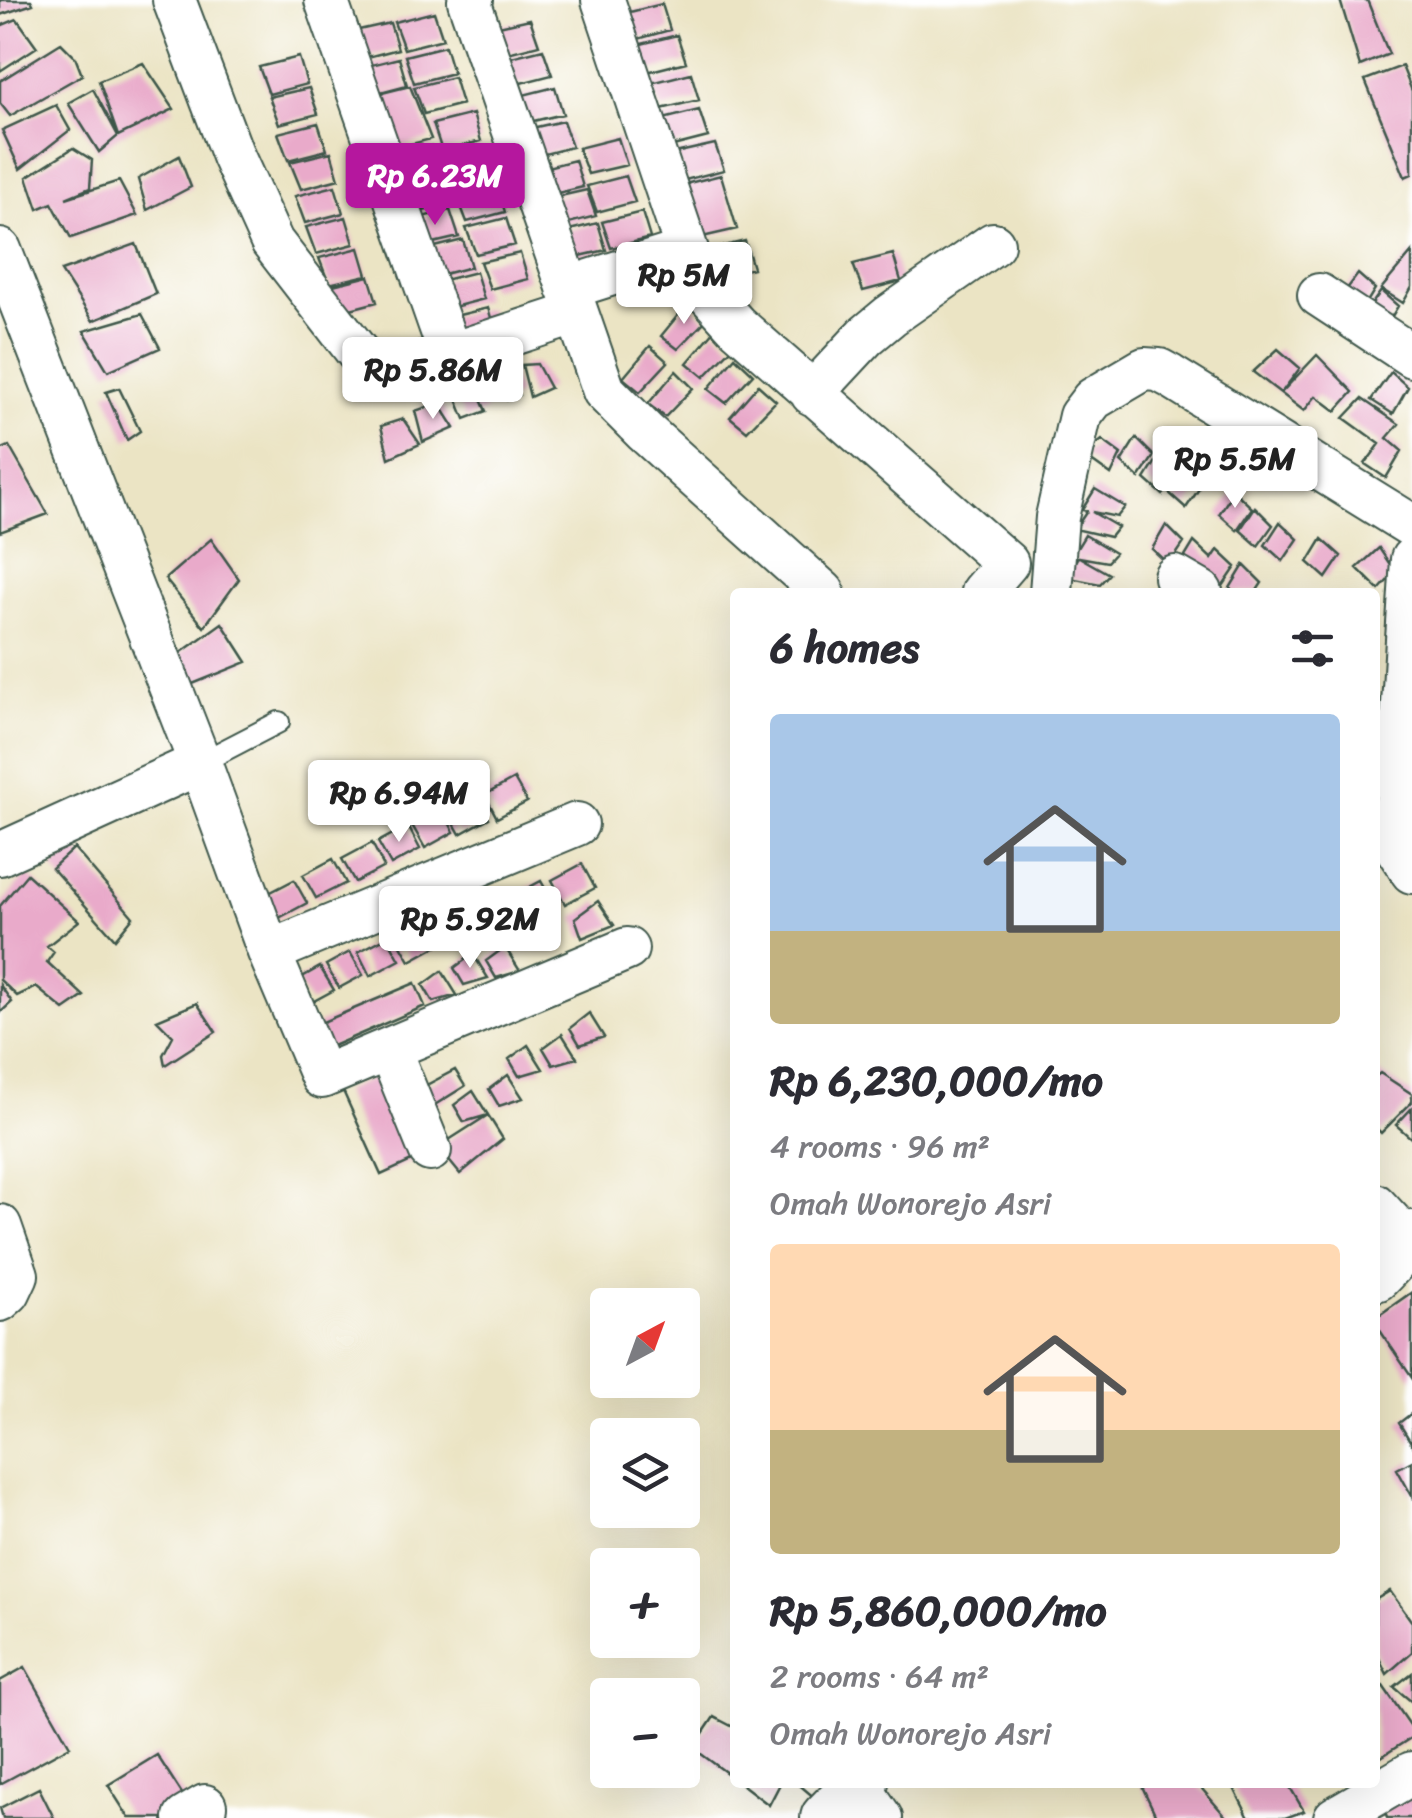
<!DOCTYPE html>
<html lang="en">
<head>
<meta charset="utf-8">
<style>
  :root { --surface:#fff; --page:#f7f7f7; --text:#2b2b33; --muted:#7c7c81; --accent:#b5179e }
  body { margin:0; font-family:Sriracha,sans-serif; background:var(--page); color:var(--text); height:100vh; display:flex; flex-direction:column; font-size:38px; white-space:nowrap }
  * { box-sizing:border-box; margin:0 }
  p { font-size:32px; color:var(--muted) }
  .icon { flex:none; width:55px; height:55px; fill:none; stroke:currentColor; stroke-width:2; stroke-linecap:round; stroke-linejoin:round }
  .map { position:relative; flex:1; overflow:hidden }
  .sheet { position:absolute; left:730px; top:588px; width:650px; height:1200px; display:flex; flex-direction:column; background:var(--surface); border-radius:10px; box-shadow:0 10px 40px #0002 }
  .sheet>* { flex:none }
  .needle { width:65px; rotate:41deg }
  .controls { position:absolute; left:590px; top:1288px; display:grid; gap:20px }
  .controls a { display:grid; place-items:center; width:110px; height:110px; border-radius:10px; background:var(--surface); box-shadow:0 10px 40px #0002; font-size:50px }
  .price { position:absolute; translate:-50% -85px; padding:0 22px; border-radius:10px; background:#fff; color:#222; font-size:32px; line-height:65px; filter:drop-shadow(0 2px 5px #0008) }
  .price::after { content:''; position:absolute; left:50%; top:60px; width:30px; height:22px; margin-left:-15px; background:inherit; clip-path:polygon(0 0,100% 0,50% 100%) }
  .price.selected { background:var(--accent); color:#fff }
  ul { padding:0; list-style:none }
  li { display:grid; align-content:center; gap:20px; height:530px; padding:0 40px }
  li span { display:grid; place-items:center; height:310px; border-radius:10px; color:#555 }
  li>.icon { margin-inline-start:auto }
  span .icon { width:180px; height:180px; fill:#fffc; stroke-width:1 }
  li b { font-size:42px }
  h2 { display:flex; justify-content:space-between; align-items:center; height:120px; padding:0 40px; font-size:42px }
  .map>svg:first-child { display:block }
  .building { fill:#e9aaca }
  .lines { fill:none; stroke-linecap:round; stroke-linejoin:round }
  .service-casing { stroke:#3e564a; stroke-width:24 }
  .minor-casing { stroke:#3e564a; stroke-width:46 }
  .tertiary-casing { stroke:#3e564a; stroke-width:56 }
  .service { stroke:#fff; stroke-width:20 }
  .minor { stroke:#fff; stroke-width:42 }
  .tertiary { stroke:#fff; stroke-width:52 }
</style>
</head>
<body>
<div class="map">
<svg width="1412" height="1818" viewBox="0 0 1412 1818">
  <rect width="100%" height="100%" fill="#fff"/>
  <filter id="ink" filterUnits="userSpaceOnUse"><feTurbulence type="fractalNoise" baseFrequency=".01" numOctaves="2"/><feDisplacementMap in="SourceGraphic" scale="20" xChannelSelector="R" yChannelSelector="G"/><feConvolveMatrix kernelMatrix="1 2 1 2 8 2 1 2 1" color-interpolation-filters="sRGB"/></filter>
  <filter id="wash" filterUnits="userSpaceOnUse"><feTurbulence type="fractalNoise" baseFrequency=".0048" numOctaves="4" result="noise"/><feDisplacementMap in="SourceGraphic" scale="40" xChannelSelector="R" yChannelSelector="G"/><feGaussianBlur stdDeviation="2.25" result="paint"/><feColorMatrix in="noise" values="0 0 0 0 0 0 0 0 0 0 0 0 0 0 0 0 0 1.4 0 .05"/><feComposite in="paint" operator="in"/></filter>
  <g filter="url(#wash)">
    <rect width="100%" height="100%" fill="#ebe4c4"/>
    <g id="blocks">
      <path class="building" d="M0,0h31l2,4 -33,11z
        M1340,0h27l22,54 -29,12z
        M662,4l8,26 -39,11 -9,-27z
        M434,12l9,27 -39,10 -10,-27z
        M17,19l20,28 -37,24v-45z
        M530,19l9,26 -39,10 -10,-27z
        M390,23l8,26 -38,10 -10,-27z
        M677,35l9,27 -39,10 -10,-27z
        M61,43l14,14 7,18 -72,41 -10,-13v-22z
        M445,46l8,27 -39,10 -9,-27z
        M543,49l9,26 -39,10 -10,-26z
        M299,57l8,27 -38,10 -10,-27z
        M399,58l8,27 -38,10 -10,-27z
        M143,63l31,46 -56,27 -19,-55z
        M1402,66l10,25v83l-7,3 -40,-97z
        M691,73l8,27 -38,9 -10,-26z
        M454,77l8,27 -38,10 -10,-27z
        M410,86l21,53 -39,10 -22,-53z
        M555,87l8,27 -38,9 -10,-26z
        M309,88l9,26 -39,10 -10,-27z
        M93,89l25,47 -19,16 -31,-49z
        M56,105l14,25 -50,39 -18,-39z
        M699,110l9,27 -39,10 -10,-27z
        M473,114l8,27 -39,10 -9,-27z
        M563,121l9,26 -39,10 -10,-27z
        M318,123l9,27 -39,10 -10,-27z
        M618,138l9,27 -39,9 -10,-26z
        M715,144l9,26 -39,10 -10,-27z
        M431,146l8,27 -39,10 -10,-27z
        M481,147l8,26 -38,10 -10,-26z
        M73,148l19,12 -2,28 -24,10 53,-17 18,34 -66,23 -19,-35 -14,6 -11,-32z
        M331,152l8,27 -38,10 -11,-27z
        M179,156l12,31 -44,23 -9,-31z
        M575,160l8,27 -38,9 -10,-26z
        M721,175l16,54 -39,9 -17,-53z
        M626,176l9,26 -38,10 -10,-26z
        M441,177l9,27 -39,10 -10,-27z
        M335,186l8,27 -38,10 -10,-27z
        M497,186l8,26 -38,10 -10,-26z
        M587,190l9,26 -39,10 -10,-27z
        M450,210l9,27 -39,9 -10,-26z
        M642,212l8,26 -39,10 -9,-26z
        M346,217l8,27 -38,10 -10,-27z
        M506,218l9,27 -39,9 -10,-26z
        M598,223l8,27 -39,9 -10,-26z
        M463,240l8,27 -39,10 -9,-27z
        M745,241l8,27 -39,9 -9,-26z
        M136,244l20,50 -63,27 -32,-50z
        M359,248l8,27 -38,9 -10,-26z
        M1412,252v35l-9,16 -22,-14z
        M520,253l8,26 -38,10 -10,-27z
        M893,254l8,27 -38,10 -10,-27z
        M476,272l8,27 -38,10 -10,-27z
        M1358,274l17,15 -16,26 -21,-14z
        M369,276l8,26 -38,10 -10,-26z
        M1381,291l17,15 -16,27 -21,-14z
        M688,303l18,17 -28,29 -17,-13z
        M488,308l8,26 -39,10 -10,-26z
        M142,314l18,34 -52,23 -24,-40z
        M715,330l18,17 -29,30 -17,-14z
        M650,346l18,16 -28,30 -17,-14z
        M1278,349l22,19 -19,25 36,-38 36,37 -17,19 -20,-15 -12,15 -51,-39z
        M735,357l18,17 -27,29 -18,-14z
        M537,364l13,24 -20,9 -8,-32z
        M676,371l17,17 -28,29 -17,-13z
        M1391,372l17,15 -15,27 -22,-14z
        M511,373l8,22 -12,5 -7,-23z
        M758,385l18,16 -29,30 -17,-14z
        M119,388l21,43 -13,9 -21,-48z
        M476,388l10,23 -21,8 -9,-22z
        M1362,399l37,25 -12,14 15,13 -16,27 -21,-14 15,-20 -36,-26z
        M439,403l16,25 -32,14 -8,-31z
        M403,419l17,25 -31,14 -8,-32z
        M1136,438l18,18 -15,22 -18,-16z
        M1102,440l19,14 -10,21 -28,-20z
        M9,446l39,68 -48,18v-82z
        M1160,455l19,19 4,-5 18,17 -15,22 -18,-16 9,-15 -14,18 -18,-16z
        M1095,489l30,18 -8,10 -25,-5 26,15 -8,10 -35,-8 12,-18 -5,-1z
        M1234,491l18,17 -15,22 -18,-16z
        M1255,507l18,18 -15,21 -18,-16z
        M1280,522l18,17 -15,22 -18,-16z
        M1166,525l18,18 -15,22 -17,-16z
        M1085,535l30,18 -8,9 -28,-5 30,17 -9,10 -35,-7 13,-20 -6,-1z
        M211,539l28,40 -35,48 -39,-48z
        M1322,539l19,17 -15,22 -18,-16z
        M1194,542l18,17 6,-9 18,17 -15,22 -41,-24z
        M1379,548l16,24 -16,18 -22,-22z
        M1244,565l18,18 -6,9h-22l-4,-4z
        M222,623l25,39 -57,23 -11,-31z
        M514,779l13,23 -30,16 -12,-23z
        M477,795l12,23 -29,16 -13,-23z
        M442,809l12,23 -29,16 -13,-23z
        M408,826l12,23 -29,16 -13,-23z
        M372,843l12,24 -29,15 -13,-23z
        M74,848l59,69 -18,22 -63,-71z
        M333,859l13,24 -30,15 -13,-23z
        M582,864l13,24 -30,16 -13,-24z
        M27,874l52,47 -32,25 7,6 -7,10 37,34 -20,14 -28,-23 -19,9 -17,-16v-74z
        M294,880l13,23 -30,16 -12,-24z
        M541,881l13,23 -30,16 -13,-23z
        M501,891l13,24 -29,15 -13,-23z
        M461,901l13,24 -30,16 -13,-24z
        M598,901l16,24 -32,13 -7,-20z
        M427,922l12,23 -29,16 -13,-23z
        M387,937l13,23 -30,16 -12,-24z
        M505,947l15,24 -24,7 -10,-17z
        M350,952l13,23 -24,13 -13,-23z
        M473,954l15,24 -24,7 -10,-17z
        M320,967l14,23 -24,13 -13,-23z
        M442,971l15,24 -24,7 -10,-17z
        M415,983l10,23 -97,42 -10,-24z
        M0,985l12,17 -12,11z
        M197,1003l19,29 -51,33 -2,-10 10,-19 -16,-16z
        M589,1013l15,24 -24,8 -10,-17z
        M562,1034l15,24 -24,7 -10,-17z
        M528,1045l15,24 -24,7 -10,-17z
        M455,1070l10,16 -32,20 -12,-18z
        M1380,1073l32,21v8l-31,31 -6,-6v-50z
        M508,1075l15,23 -24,8 -10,-17z
        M379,1076l37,83 -35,16 -38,-84z
        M473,1091l15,24 -24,7 -10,-17z
        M1412,1108v31l-16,-14z
        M488,1115l15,24 -43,35 -22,-27z
        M1412,1292v86l-37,-55v-5z
        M1412,1413v31l-13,-21z
        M1412,1461v35l-15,-27z
        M1390,1591l22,31v30l-25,22 -12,-24v-50z
        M25,1667l45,79 -70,38v-103z
        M1412,1673v29l-18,-15z
        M1383,1686l29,42v9l-37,24v-71z
        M714,1717l21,11v51l-42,-31z
        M157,1755l33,51 -20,12h-41l-21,-33z
        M739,1782h42l-12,23z
        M796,1782h29l-9,17z
        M1140,1782h56l31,36h-70z
        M1231,1782h56l17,29 -19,7h-36z
        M39,1788l15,30h-51l-3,-10z
        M1412,1797v21h-25l-4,-11z"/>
    </g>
  </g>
  <g filter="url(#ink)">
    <use href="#blocks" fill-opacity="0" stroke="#3e564a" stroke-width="2.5"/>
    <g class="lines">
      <defs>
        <path id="service" d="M200,763l79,-41"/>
        <path id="minor" d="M174,0l59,156 39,86 86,111 16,15 17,4 14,-3 172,-56
          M326,0l124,354
          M472,0l-3,1 135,390 41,41 178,160
          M603,0l95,283 38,42 271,238 -25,29
          M0,250l200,513 69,189 53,125 305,-128
          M568,288l117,-37
          M1319,295l93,61
          M812,394l54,-58 24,-20 103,-72
          M1412,559l-17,275v12l17,26
          M1175,577l26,15
          M1051,592l6,-75 23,-101 13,-17 51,-30 15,1 11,6 242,150
          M0,854l200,-91
          M269,952l308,-128
          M389,1049l41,101
          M1375,1205l37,40
          M0,1226l17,49 -8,17 -9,8
          M859,1786l22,32
          M185,1818l20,-12
          M1335,1818l77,-45"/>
        <path id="tertiary" d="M1375,1275l37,-38
          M827,1818l35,-36"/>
      </defs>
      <use href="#service" class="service-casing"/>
      <use href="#minor" class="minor-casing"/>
      <use href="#tertiary" class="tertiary-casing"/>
      <use href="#service" class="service"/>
      <use href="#minor" class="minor"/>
      <use href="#tertiary" class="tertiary"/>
    </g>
  </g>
</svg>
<div class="controls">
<a><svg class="needle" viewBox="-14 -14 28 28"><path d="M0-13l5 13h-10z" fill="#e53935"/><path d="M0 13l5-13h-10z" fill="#7c7c81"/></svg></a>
<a><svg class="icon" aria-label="layers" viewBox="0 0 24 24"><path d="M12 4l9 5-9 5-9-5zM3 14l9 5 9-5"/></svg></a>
<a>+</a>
<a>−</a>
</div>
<b class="price selected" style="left:435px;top:228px">Rp 6.23M</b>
<b class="price" style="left:684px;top:327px">Rp 5M</b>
<b class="price" style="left:433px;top:422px">Rp 5.86M</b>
<b class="price" style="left:1235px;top:511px">Rp 5.5M</b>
<b class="price" style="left:399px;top:845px">Rp 6.94M</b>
<b class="price" style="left:470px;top:971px">Rp 5.92M</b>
<section class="sheet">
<h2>6 homes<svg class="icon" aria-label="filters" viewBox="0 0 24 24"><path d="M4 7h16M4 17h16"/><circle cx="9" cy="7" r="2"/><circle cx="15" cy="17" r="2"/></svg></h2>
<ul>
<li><span style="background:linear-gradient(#a9c7e8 70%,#c2b280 0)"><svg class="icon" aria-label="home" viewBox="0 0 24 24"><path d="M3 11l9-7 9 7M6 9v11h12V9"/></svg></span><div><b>Rp 6,230,000/mo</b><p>4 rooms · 96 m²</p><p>Omah Wonorejo Asri</p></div></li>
<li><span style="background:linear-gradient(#ffd9b3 60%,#c2b280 0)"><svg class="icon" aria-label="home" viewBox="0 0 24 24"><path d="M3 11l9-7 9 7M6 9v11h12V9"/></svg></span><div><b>Rp 5,860,000/mo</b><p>2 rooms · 64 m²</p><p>Omah Wonorejo Asri</p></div></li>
</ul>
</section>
</div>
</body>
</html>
